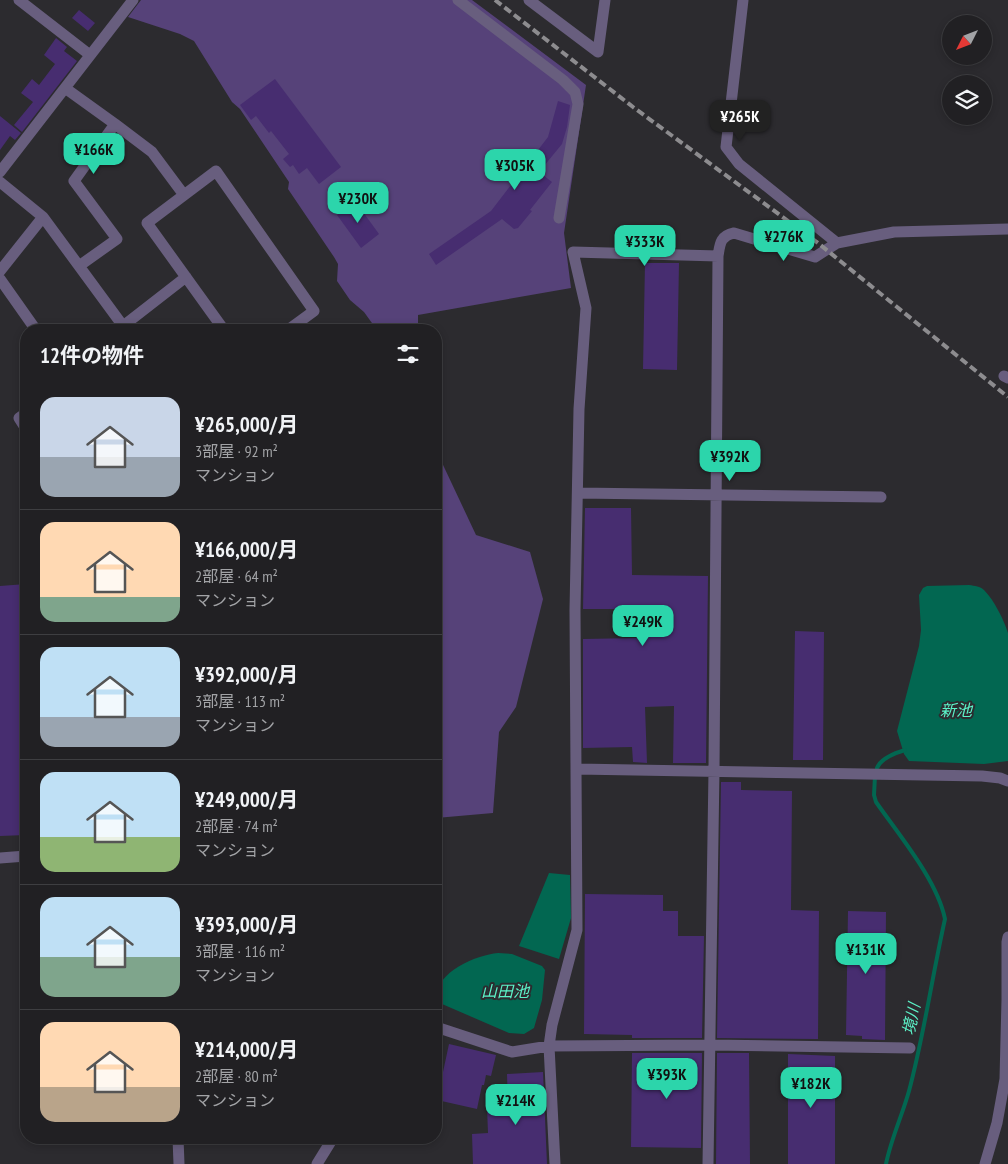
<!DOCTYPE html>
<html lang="ja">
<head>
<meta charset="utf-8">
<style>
  :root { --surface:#212023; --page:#2d2d30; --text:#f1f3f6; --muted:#a2a3a6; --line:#3e3e41; --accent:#2cd5ab }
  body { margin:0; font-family:"PT Sans Narrow","Noto Sans JP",sans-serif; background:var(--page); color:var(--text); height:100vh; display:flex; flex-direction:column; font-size:19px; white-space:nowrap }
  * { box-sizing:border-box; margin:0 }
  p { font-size:16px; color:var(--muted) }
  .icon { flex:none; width:28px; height:28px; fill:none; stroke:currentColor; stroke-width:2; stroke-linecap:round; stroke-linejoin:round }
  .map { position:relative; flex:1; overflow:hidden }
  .sheet { position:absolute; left:20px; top:324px; width:422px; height:820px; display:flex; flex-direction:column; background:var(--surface); border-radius:20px; box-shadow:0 2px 8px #0003,0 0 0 1px var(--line) }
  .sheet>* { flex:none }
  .needle { width:32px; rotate:228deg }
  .controls { position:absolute; left:942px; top:15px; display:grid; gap:10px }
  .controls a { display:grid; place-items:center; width:50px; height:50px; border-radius:50%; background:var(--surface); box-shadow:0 2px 8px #0003,0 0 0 1px var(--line); font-size:25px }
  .price { position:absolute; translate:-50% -42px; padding:0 11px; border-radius:10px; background:var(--accent); color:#111; font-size:16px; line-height:32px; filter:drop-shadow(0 1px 2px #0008) }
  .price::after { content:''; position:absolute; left:50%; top:30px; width:15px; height:11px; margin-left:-8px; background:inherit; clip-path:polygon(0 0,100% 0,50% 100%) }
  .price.selected { background:#222; color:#fff }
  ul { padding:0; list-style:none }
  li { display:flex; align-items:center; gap:15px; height:125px; padding:0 20px }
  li+li { border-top:1px solid var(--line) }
  li span { display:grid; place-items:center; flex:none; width:140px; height:100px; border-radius:15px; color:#555 }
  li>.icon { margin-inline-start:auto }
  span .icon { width:60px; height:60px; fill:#fffc; stroke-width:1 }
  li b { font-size:21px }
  h2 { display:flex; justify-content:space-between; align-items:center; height:60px; padding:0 20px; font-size:21px }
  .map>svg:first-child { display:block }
  .green { fill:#564279 }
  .water { fill:#026751 }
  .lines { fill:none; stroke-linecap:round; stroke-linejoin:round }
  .stream { stroke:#026751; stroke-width:4 }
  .building { fill:#472d70 }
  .minor { stroke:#685e7e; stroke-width:11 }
  .rail { stroke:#8d8c8f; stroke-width:4; stroke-dasharray:8 4; stroke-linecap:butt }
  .labels { text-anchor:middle; stroke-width:4; stroke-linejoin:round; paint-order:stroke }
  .water-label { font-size:16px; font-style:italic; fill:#5cf2c8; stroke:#2c2b2f }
</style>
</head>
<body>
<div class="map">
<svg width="1008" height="1164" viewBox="0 0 1008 1164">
  <rect width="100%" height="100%" fill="#2c2b2f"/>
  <path class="green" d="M141,0h331l114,85 -22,148 7,55 -153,27v15h-41l-13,-18 -14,-12 -13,-19 1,-17 -4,-7 -46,-68 1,-7 -49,-73 -8,-7 -38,-61 -14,-7 -52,-17z
    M436,450l40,85 54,17 13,47 -27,108 -17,25 -6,81 -57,5z"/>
  <path class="water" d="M969,585c6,1 11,1 15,5 10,10 20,30 24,43v128l-24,3 -75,-3 -5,-7 -7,-23 22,-85 2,-16 -2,-35 4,-7 4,-2z
    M549,873l21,2 1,43 -12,41 -40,-13z
    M498,953l14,1 30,12 3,4 -3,30 -8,28 -10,6 -15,-1 -67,-29 -6,-6c0,-26 40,-43 62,-45z"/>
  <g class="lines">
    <path class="stream" d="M877,768c4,-10 18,-15 28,-18
      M875,776l-1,19 2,7c23,33 61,78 69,117 -13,58 -21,116 -36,172 -7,25 -18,48 -23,73"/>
  </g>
  <path class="building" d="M79,10l16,13 -7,8 -16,-13z
    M56,38l11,9 -3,4 13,10 -55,71 -8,-7 19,-23 -12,-9 11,-14 7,6 16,-21 -11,-9z
    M275,79l66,88 -22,17 -12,-16 -8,6 -6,-9 -3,2 -7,-8 6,-5 -18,-23 -2,2 -13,-17 -5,4 -11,-15z
    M558,101l12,4 -3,22 -5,17 -23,28 13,10 -22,28 2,1 -14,17 -4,1 -12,-10 -66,46 -7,-11 62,-43 57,-74z
    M0,116l21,17 -6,7 -5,-4 -10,14z
    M355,201l24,33 -18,14 -24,-33z
    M645,263h34l-2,107 -34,-1z
    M585,508h46l1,67 76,1 -2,187h-33l1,-57 -29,1 2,56 -14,-1 -1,-15 -49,1v-109l55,-1v-29h-55z
    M26,584v251l-26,1v-250z
    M795,631l29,1 -1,128h-30z
    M721,782h20v8l51,1 -1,119 28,1 -1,128 -101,-1z
    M585,894l78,1v16h15v25h26l-2,102h-70v-3l-48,-1z
    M848,911l38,1 -1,128 -23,-1v-3l-16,-1z
    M449,1044l47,11 -5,21 -5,-1 -2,10h-2l-5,24 -40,-9z
    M632,1053h70l-1,95 -70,-1z
    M717,1053h32l1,111h-34z
    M788,1054l47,2v108h-47z
    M543,1072l4,92h-74l-1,-30 16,-1 -1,-26 21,-1 -1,-32z"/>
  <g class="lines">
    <path class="minor" d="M19,0l71,55
      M458,0l105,80 12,12 3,12 -19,114
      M529,0l69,52 7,-52
      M743,0l-17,147 13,17 98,79
      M65,88l50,36 -41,57 43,58 -38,27
      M115,124l37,28 32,43
      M0,172l133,-172
      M0,182l43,35 83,113
      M0,271l43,-54
      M0,279l36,51
      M123,326l63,-49
      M224,330l-77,-107 69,-52 98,140 -26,19
      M1004,376l4,2
      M26,413l-7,5 7,11
      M578,493l303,4
      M577,769l405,7 18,2 8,3
      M0,858l26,-2
      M436,1027l76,25 37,-6 161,-1 200,3
      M178,1138l1,26
      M317,1164l16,-26
      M555,1164l-6,-118 3,-21 25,-95 -2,-320 4,-201 7,-101 -13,-56 145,4
      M708,1164l6,-394 4,-514c2,-12 2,-20 16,-23l81,24 22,-14 57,-11 114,-3
      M985,1164l12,-41 8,-44 2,-79v-58l1,-5"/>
    <path class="rail" d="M495,0l138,107 185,136 190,154"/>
  </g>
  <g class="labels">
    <g class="water-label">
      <text x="956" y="716">新池</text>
      <text x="505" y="997">山田池</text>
      <text transform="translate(911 1019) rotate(-78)" y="6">境川</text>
    </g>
  </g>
</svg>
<div class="controls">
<a><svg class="needle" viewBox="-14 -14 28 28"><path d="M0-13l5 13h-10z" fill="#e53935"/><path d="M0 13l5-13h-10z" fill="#a2a3a6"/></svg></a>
<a><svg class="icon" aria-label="layers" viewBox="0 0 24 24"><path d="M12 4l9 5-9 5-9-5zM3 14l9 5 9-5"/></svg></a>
</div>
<b class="price selected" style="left:740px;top:142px">¥265K</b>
<b class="price" style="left:94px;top:175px">¥166K</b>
<b class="price" style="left:515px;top:191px">¥305K</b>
<b class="price" style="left:358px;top:224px">¥230K</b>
<b class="price" style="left:784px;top:262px">¥276K</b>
<b class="price" style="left:645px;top:267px">¥333K</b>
<b class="price" style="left:730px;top:482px">¥392K</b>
<b class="price" style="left:643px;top:647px">¥249K</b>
<b class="price" style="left:866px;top:975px">¥131K</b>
<b class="price" style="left:667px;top:1100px">¥393K</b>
<b class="price" style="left:811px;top:1109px">¥182K</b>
<b class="price" style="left:516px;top:1126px">¥214K</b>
<section class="sheet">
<h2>12件の物件<svg class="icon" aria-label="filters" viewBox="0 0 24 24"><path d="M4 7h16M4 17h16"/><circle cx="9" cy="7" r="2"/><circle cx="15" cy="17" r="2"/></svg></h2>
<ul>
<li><span style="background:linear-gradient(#c9d6e8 60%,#9aa5b1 0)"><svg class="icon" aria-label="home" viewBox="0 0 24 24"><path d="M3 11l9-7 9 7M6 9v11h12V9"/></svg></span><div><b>¥265,000/月</b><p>3部屋 · 92 m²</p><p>マンション</p></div></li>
<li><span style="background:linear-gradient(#ffd9b3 75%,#7fa58c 0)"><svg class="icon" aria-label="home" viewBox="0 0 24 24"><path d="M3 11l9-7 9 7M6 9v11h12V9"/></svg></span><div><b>¥166,000/月</b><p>2部屋 · 64 m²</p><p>マンション</p></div></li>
<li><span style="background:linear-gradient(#bfe0f5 70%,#9aa5b1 0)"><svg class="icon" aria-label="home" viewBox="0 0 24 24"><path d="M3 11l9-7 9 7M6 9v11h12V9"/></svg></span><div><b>¥392,000/月</b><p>3部屋 · 113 m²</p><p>マンション</p></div></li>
<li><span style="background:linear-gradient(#bfe0f5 65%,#8fb573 0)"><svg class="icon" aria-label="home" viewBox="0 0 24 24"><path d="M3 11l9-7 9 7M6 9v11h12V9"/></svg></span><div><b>¥249,000/月</b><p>2部屋 · 74 m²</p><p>マンション</p></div></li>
<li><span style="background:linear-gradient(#bfe0f5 60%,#7fa58c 0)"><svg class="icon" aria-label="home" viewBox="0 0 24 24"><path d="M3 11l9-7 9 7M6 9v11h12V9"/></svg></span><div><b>¥393,000/月</b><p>3部屋 · 116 m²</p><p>マンション</p></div></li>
<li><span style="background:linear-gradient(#ffd9b3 65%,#b9a48a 0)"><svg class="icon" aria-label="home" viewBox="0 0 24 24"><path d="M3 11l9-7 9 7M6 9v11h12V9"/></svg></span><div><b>¥214,000/月</b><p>2部屋 · 80 m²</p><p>マンション</p></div></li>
</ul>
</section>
</div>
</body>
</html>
